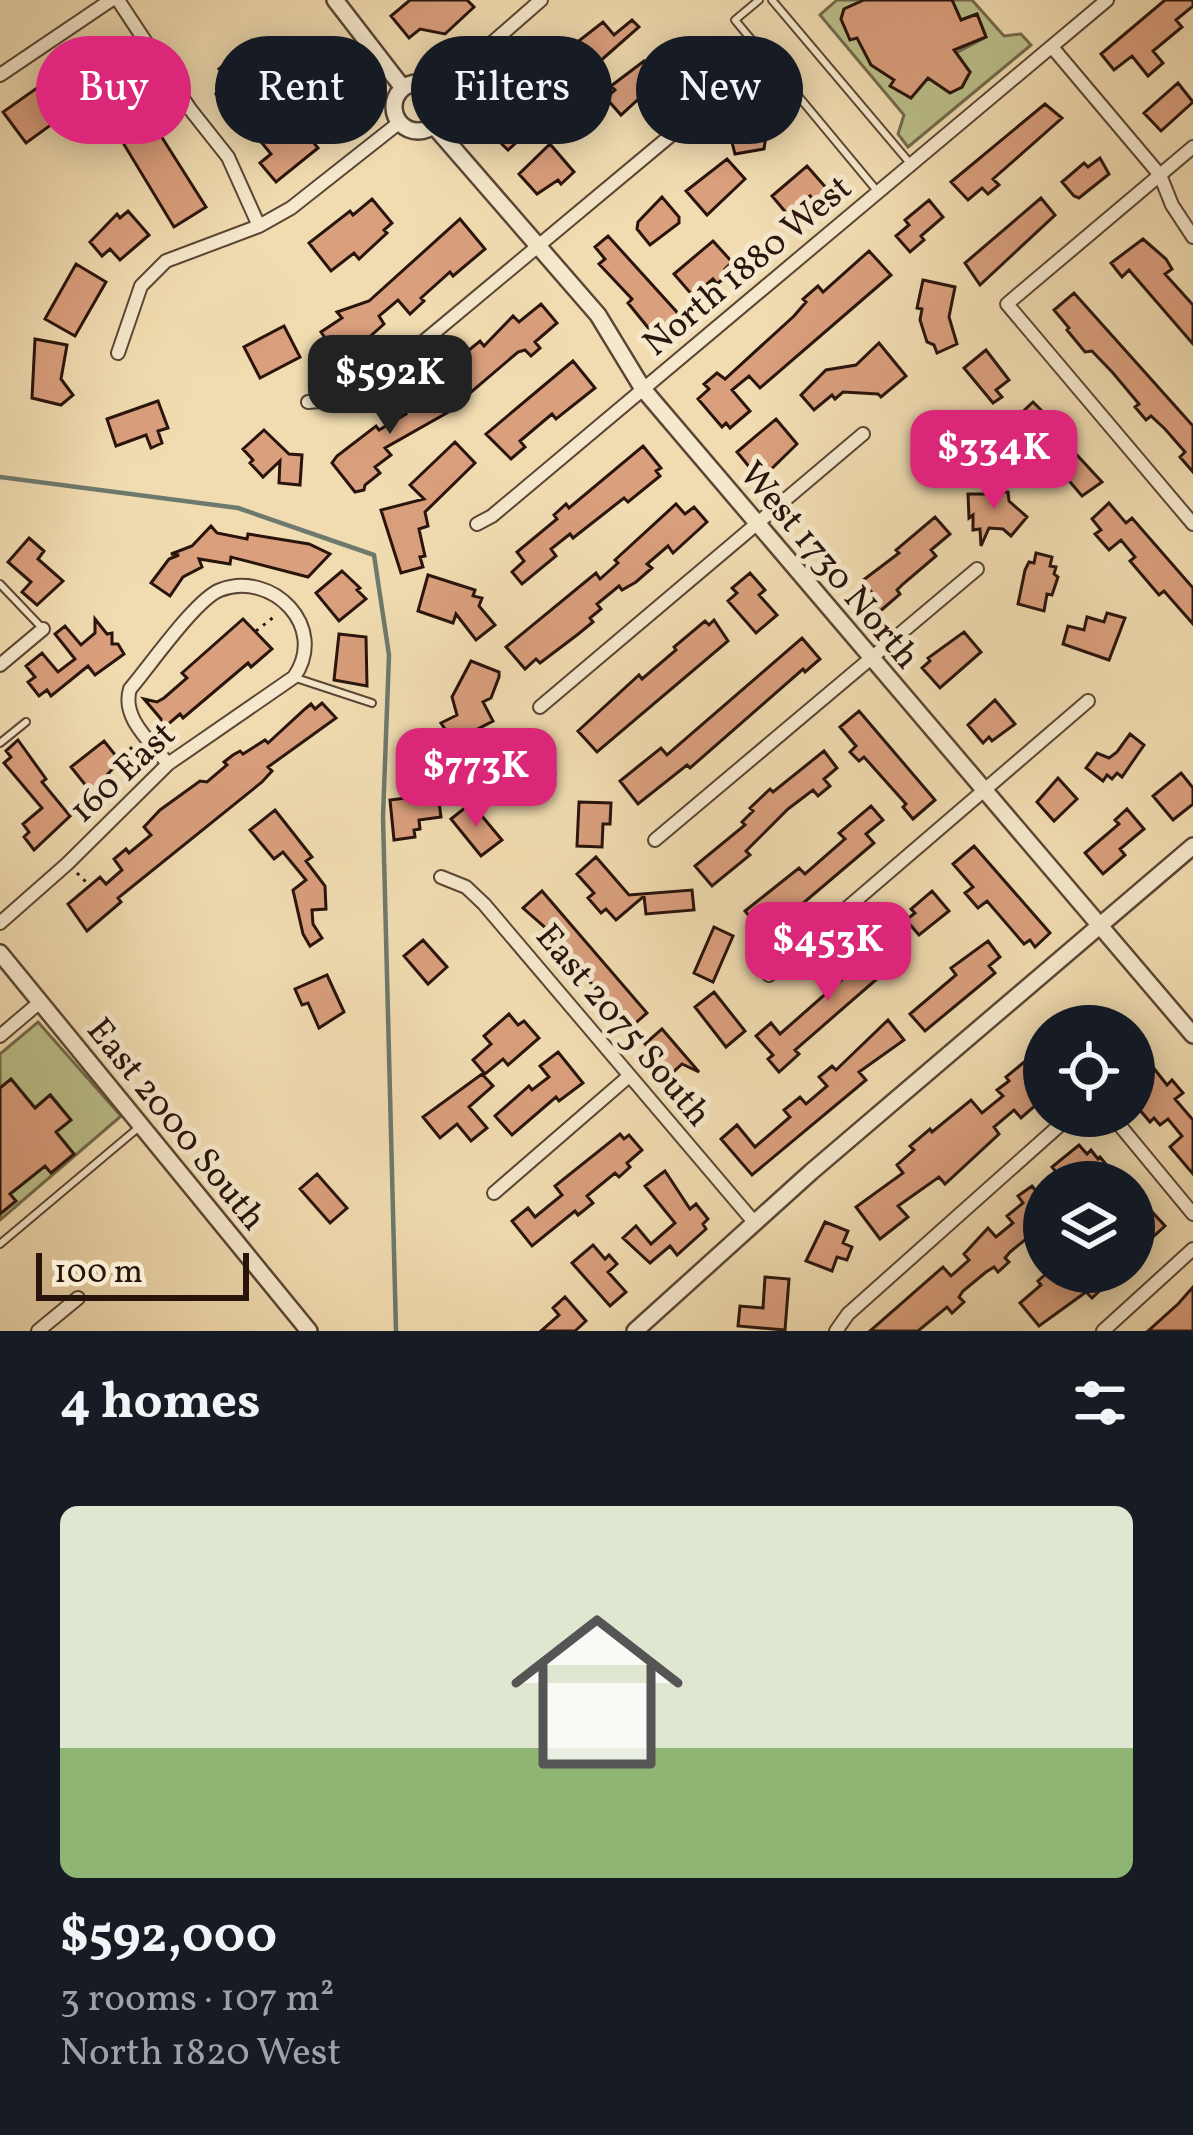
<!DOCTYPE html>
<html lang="en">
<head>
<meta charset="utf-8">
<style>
  :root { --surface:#171b24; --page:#20242c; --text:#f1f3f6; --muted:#9ea1a6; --accent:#db2777 }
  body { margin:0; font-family:Vollkorn,serif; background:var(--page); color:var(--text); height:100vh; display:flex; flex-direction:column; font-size:45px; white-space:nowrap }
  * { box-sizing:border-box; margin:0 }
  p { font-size:39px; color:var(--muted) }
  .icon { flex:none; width:66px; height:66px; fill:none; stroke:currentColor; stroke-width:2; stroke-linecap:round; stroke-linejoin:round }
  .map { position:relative; height:1331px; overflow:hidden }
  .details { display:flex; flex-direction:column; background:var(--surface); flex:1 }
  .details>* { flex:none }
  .hud { position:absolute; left:36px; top:36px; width:1122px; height:108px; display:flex; gap:24px }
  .buttons { position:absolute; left:1023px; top:1005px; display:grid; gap:24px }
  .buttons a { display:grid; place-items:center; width:132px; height:132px; border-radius:50%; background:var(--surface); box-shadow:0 6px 30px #0003; font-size:60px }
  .scale { position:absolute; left:36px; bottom:30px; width:213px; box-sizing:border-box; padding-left:12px; border:6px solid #29140c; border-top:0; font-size:33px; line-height:42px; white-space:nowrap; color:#29140c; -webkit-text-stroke:9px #f6e8cc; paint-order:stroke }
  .price { position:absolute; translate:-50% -102px; padding:0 27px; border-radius:24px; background:var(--accent); color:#fff; font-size:39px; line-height:78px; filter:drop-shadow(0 3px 6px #0008) }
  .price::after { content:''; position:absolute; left:50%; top:72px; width:36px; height:27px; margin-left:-18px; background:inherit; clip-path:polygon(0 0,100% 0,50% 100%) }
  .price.on { background:#222; color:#fff }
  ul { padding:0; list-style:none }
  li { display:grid; align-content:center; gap:24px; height:636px; padding:0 60px }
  li span { display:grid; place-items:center; height:372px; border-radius:18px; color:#555 }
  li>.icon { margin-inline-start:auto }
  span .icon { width:216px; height:216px; fill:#fffc; stroke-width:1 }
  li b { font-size:51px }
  h2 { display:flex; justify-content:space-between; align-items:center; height:144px; padding:0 60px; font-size:51px }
  .tag { padding:0 42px; border-radius:54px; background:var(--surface); box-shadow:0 6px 30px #0003; font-size:42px; line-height:108px }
  .tag.on { background:var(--accent); color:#fff }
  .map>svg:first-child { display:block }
  .green { fill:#bbc08b; stroke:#726a4c; stroke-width:3 }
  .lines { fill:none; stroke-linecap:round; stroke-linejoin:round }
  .stream { stroke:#6d796d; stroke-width:4.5 }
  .building { fill:#da9f7d; stroke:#29140c; stroke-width:3 }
  .service-casing { stroke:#5b4635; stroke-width:10 }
  .minor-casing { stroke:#5b4635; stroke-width:16 }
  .tertiary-casing { stroke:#5b4635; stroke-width:20 }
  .path { stroke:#29140c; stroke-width:3; stroke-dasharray:3 6; stroke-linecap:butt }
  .service { stroke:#f6e8cc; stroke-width:6 }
  .minor { stroke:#f6e8cc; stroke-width:12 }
  .tertiary { stroke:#f6e8cc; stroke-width:15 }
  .labels { text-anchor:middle; stroke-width:10; stroke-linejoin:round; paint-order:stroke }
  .street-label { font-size:36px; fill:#29140c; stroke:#f6e8cc }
</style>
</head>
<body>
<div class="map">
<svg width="1193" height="1331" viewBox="0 0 1193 1331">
  <rect width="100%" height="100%" fill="#f1dcb1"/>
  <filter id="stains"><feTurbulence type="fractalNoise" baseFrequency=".00167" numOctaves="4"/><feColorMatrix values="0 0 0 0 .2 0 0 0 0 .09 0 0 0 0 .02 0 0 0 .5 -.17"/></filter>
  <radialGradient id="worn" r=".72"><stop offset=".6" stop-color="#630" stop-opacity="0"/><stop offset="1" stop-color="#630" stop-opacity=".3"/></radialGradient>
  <path class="green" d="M837,0h27l-20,9 -3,10 9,20 9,-2 12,28 25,12 -5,9 20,11 17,-19 22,14 12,-5 8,-15 -14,-19 30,-16 -9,-23 -16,6 -9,-20h20l32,36 17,-2 10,11 -123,102 -10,-13 6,-19 -84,-100z
    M38,1022l83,94 -121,104v-6l15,-13 -5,-7 35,-28 6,7 23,-19 -18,-22 14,-13 -19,-24 -16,13 -24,-29 -11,9v-34z"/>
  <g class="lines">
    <path class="stream" d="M0,477l238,31 136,47 15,100 -6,162 13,514"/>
  </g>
  <path class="building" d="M410,0h57l7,7 -29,27 -25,-5 -11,9 -18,-22z
    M864,0h88l9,20 16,-6 9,23 -32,13 16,22 -8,15 -12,6 -22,-15 -17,20 -21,-12 4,-6 -23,-15 -14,-27 -7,2 -9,-21 3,-10z
    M1165,0h28v6l-17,14 6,7 -29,24 10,12 -15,13 -16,-20 -18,14 -13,-16z
    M632,20l7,7 -49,43 -53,36 -4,-4 -17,14 11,17 -19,17 -27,-26 1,-9 -10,-17 17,-14 16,19 17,-14 -6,-8 17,-15 -7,-7 10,-8 8,-5 13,12 46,-36 11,13z
    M108,50l9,14 -9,6 43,61 5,-3 50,79 -32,20 -72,-119 -33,-43 20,-14 6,8z
    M233,57l37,46 -28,23 -26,-32 14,-12 -11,-13z
    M644,61l15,17 -8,8 13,15 -19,-8 -24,22 -15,-17 9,-8 -4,-4z
    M339,81l16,23 -42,38 5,6 -42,34 -16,-19 11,-9 -9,-11 60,-48 -2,-2z
    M44,83l22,31 -40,29 -23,-31z
    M1178,83l15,19 -32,29 -17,-18z
    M732,95l26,15 9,19 -3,20 -29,5 -9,-35 -9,-11z
    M1045,104l17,14 -69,61 6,6 -11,9 -6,-6 -14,12 -17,-18z
    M550,144l24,28 -13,12 -3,-4 -21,14 -18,-20z
    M1100,158l9,16 -30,24 -5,-2 -12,-14 22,-19 4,4z
    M727,159l18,20 -38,36 -21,-24z
    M807,166l21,24 -14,11 -4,-5 -22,19 -16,-19z
    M662,197l17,20v6l-29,22 -13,-16 1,-7z
    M1041,198l14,17 -75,70 -15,-22z
    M372,199l20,24 -8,7 3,3 -28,26 -5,-6 -23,18 -22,-28 41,-32 3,4z
    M929,200l14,17 -22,19 3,4 -14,12 -14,-16 13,-11 -4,-5z
    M128,211l21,24 -29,25 -10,-11 -8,7 -12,-14 27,-28 3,4z
    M460,219l25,30 -32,27 -3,-4 -29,26 3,3 -14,13 -12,-14 -19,16 5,8 -36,32 -8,-13 -8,5 -11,-16 21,-14 -5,-6 32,-11z
    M608,236l77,85 -16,15 -12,-13 -7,7 -22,-27 4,-4 -33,-35 6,-5 -10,-12z
    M1143,239l23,20 6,10 -7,5 28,31v39l-64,-74 -7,7 -11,-14z
    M713,241l19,21 -7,7 4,5 -12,10 -4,-5 -20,17 -19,-22z
    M869,251l22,24 -131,113 -11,-12 -17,14 18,21 -20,17 -4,-5 -4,4 -24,-28 11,-10 -5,-5 13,-11 8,6 69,-63 12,-14 -3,-3 15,-13 5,6z
    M76,264l30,18 -31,54 -30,-17z
    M923,280l32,7 -6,30 8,27 -20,9 -3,-8 -7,-3 -7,-22 2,-11 -5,-1z
    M1074,293l119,133v46l-13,-15 5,-5 -20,-23 -14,-13 -5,4 -11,-13 4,-3 -26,-31 -21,-22 -7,1 -18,-22 2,-2 -15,-18z
    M541,304l16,19 -22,19 5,6 -9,8 -6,-6 -7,2 -49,42 -11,-13 6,-5 -11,-13 27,-22 4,5 29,-30 6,6z
    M284,326l16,31 -40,21 -16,-31z
    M35,339l32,6 -6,34 12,16 -12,10 -29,-7z
    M879,343l27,33 -25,21 -3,-3 -35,-2 -8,7 -3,-4 -18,15 -13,-15 25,-25 30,-5z
    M986,350l23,30 -13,10 6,7 -9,6 -29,-35z
    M573,361l22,27 -39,31 -4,-5 -32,27 5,6 -14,12 -25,-25z
    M435,381l17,29 -67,38 6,7 -16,12 5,6 -15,12 -1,5 -9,2 -23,-29 5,-7 39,-30 3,4 27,-16 -7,-12z
    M158,401l10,27 -10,3 4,12 -11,5 -5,-13 -30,11 -9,-27z
    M1033,402l29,29 -19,17 -28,-29z
    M776,419l21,25 -37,36 -23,-28z
    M264,430l25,24 13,1 -2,30 -21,-2 1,-22 -17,16 -13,-14 3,-3 -10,-11z
    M455,442l20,21 -50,49 3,14 -9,3 6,27 -5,1 3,10 -22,6 -20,-63 43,-11 -14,-14z
    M643,446l18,22 -5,3 4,5 -32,26 -4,-4 -51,40 -3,-4 -19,15 5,7 -34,28 -10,-12 12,-11 -7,-9 40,-33 -3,-4 12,-11 3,4z
    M1076,454l26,28 -20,14 -23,-27z
    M988,483h12v9h8l1,9 18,16 -16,19 -8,-7 -14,-1 -8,18 -1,-17 -7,1v-15l-4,3 -1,-24h20z
    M1109,503l17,20 6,-5 61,70v36l-29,-33 -5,4 -29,-34 5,-4 -14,-17 -12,10 -14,-16 6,-4 -9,-11z
    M676,504l9,10 9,-7 13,15 -34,31 -5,-7 -21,18 5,4 -16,14 -14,8 -3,-4 -22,18 4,5 -11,9 3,4 -16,13 -37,28 -4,-4 -11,10 -19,-22 90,-74 4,6 18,-16 -3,-3z
    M935,517l15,17 -19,16 5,6 -33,28 -6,6 3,4 -22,19 -11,-13 6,-6 -11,-13 37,-28 -3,-3z
    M211,526l6,7 30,6 1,-5 61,10 21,10 -22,23 -77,-20 -1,7 -31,-5 3,8 -19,10 -13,19 -19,-13 18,-24 10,-4 -8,-1 21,-8z
    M29,538l15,13 -6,8 25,22 -26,24 -15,-13 9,-10 -23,-20z
    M1036,553l16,4 -2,9 6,1 -2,7 4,3 -6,18 -5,-1 -3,17 -26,-7 7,-34 4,-8 5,1z
    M342,571l18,17 -3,2 9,9 -27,22 -23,-28z
    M750,573l15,17 -6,5 18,20 -21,18 -28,-32 9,-8 -5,-5z
    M428,575l47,15 -2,6 9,2 -3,8 16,19 -19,15 -20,-26 -3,9 -35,-12z
    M1107,613l18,5 -16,42 -46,-16 5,-18 16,4 3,-13 17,5z
    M95,619l12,15 5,-1v11h6l6,10 -29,21 -7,-9 -37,30 -4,-6 -8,6 -11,-14 7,-5 -9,-11 16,-13 16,19 17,-13 -20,-25 10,-8 16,19 14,-12z
    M243,619l29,30 -21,18 -3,-4 -65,55 -3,-4 -21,18 2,-13 -17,-20 13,3 7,-4 23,-20 -5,-5z
    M714,620l14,21 -131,111 -19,-21 61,-56 3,4 34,-29 -2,-3 31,-26 4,4z
    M964,632l17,20 -41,36 -18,-20 8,-7 -2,-3z
    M339,634l27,3 1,49 -33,-6z
    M802,638l18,21 -15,13 -2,-3 -113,99 -3,-3 -49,39 -18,-23 41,-33 6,7z
    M471,661l28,11v5l-8,21 -8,4 10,19 -21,11 9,17 -17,9 -23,-35 16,-8 -5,-18z
    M995,700l20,24 -23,17 -3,-4 -6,6 -15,-18z
    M322,703l14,15 -68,49 4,4 -10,11 -144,116 3,4 -34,29 -19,-27 32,-27 6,7 16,-14 -8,-11 12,-10 3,4 22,-18 -7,-8 16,-17 40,-29 7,1 20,-17 -3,-3 9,-7 7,-4 3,3 22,-14 3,3 37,-34 6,-5 4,5z
    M859,711l76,89 -22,19 -10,-12 3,-3 -42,-47 -5,4 -9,-9 6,-6 -16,-19z
    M1130,734l14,11 -22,32 -5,-4 -5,6 -5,-4 -4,6 -17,-13 11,-15 12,5 8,-6z
    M18,740l28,39 -4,3 28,34 -36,34 -10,-13 5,-5 -6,-8 19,-16 -38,-45 7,-6 -5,-6z
    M104,741l16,20 -29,31 -20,-25z
    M515,743l21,12 -4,6 23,13 -10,17 -22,-13 -3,7 -21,-12z
    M824,751l13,17 -13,11 6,7 -12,10 -5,-6 -25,19 -42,42 4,4 -38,31 -17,-20 50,-41 -3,-3 11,-11 -3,-3 20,-19 3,3z
    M1181,773l12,15v16l-20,16 -20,-24z
    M1058,778l19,21 -23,22 -17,-19z
    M438,794l3,23 -22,3 1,9 -6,1 1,7 -21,3 -4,-40z
    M579,802l32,1 -1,21h-7l-1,23 -25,-1z
    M471,803l31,37 -21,16 -30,-37z
    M871,806l12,14 -17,14 8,9 -93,79 -6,-6 -15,13 -15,-18 54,-43 6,6 40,-35 -6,-6z
    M1127,809l17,20 -24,20 5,6 -22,19 -18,-21 34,-29 -4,-4z
    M275,810l37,47 -6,4 19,25 1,23 -14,1 1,14 9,14 -12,8 -7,-12 -10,-44 13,-10 -23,-28 -9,7 -24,-29z
    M974,846l76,87 -15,14 -5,-7 -6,4 -37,-43 -9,7 -13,-15 8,-6 -20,-23z
    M596,857l33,38 63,-5 2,20 -48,4 -2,-18 -28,24 -10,-11 -5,4 -13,-15 6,-5 -17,-19z
    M542,891l105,122 -16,14 -70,-77 5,-4 -43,-38z
    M932,891l17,20 -30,24 -13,-15 9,-7 -4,-4z
    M714,927l19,9 -20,46 -19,-9z
    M885,939l16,19 -106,92 4,4 -20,18 -11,-13 5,-4 -17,-19 15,-13 9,11 84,-74 -7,-8 13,-11 6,6z
    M423,940l24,27 -19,17 -24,-28z
    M988,941l12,16 -11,9 6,7 -70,58 -15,-17 46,-39 -5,-7z
    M327,975l17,37 -25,16 -11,-25 -6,2 -7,-16z
    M714,992l31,39 -19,16 -31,-40z
    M509,1014l9,11 6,-4 15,17 -31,27 -5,-6 -18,15 -12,-14 18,-16 -7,-8z
    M888,1020l16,20 -45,32 7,8 -114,95 -31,-36 16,-14 18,22 35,-30 -6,-7 16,-13 6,7 21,-18 -8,-9 13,-11 4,4z
    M662,1029l37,43 -17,-8 -11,10 -26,-30z
    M558,1052l25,31 -24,18 -3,-4 -44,38 -17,-19 34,-30 3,4 17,-13 -9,-11z
    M1034,1054l10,12v32l-23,20 -7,-8 -20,17 5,7 -54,50 -6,-7 -41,29 10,11 -28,22 -24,-32 47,-34 -6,-8 17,-15 -4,-4 20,-17 2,3 39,-32 11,13 21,-17 -6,-6 12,-9 -3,-4z
    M1152,1066l15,19 5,-5 11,13 -8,6 18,21v54l-23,-27 12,-11 -14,-17 -8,6 -6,-7 -4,4 -12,-14 5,-4 -9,-11v-12z
    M482,1074l11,12 -24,21 18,21 -16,13 -14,-17 -17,14 -17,-21z
    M11,1079l24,29 15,-13 21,25 -15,12 18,22 -23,19 -6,-7 -35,28 6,7 -16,13v-126z
    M620,1134l4,5 5,-4 13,15 -15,13 3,4 -11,10 -4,-4 -28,23 6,7 -15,12 -3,-4 -43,35 -20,-25 16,-13 7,9 27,-22 -7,-9z
    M1079,1145l8,9 4,-4 7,9 2,-2 10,12 -17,13h-29l-12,-15z
    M665,1171l25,38 6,-5 12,15 -5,5 3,5 -29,26 -7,-9 -20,17 -27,-25 13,-12 15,18 24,-21 -30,-37z
    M317,1174l30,34 -17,15 -30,-34z
    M1032,1186l12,15v33l-13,11 -5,-6 -16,13 -5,6 4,4 -11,10 -4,-5 -8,5 -23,19 -4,6 5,5 -12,11 -5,-6 -29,24h-48l73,-64 8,9 18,-16 -5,-6 24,-26 8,9 17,-14 -6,-7 16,-13 -5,-7z
    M1143,1202l22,24 -31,28v-44z
    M825,1222l23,9 -5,12 9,4 -5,13 -10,-3 -5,14 -26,-10z
    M593,1245l12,14 4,-4 8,9 -9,8 18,20 -16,14 -38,-43z
    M1068,1272h52l-28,26 -6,-6 -47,34 -19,-23 21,-18 -3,-4 9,-8 10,10z
    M765,1277l24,2 -4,51 -47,-4 2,-20 23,2z
    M1193,1287v44h-45l30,-27z
    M565,1297l21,24 -11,10h-34l18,-16 -6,-7z"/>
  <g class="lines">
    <defs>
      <path id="service" d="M759,0l-24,20 143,172
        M772,0l137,162
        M0,584l43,45
        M296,678l76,25
        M0,743l26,-21
        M0,1244l138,-116"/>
      <path id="minor" d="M118,0l72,109 38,48 31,69
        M1052,47l108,128 12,30 21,32
        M0,75l111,-75
        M437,91l104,-91
        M1193,147l-186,157 186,220
        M118,353l23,-67 25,-25 93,-35 32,-18 109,-86
        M308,402l35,-3 74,-52 253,-211
        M477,524l15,-8 615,-516
        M0,665l43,-36
        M540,707l323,-273
        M655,840l322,-271
        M441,877l25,10 18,17 270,318
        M0,923l67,-59 101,-100 126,-87c35,-50 -22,-107 -74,-87 -24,9 -71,77 -90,99 -9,29 21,53 38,75
        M769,975l319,-274
        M0,1036l40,-34
        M1112,1116l81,98
        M494,1193l134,-116
        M38,1331l40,-33
        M836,1331l12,-17 222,-198
        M1103,1331l90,-82"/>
      <path id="tertiary" d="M335,0l68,88
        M394 107a24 24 0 1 1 48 0a24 24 0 1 1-48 0Z
        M434,126l164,189 45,74 550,646
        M0,953l309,378
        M635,1331l176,-159 382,-326"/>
    </defs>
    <use href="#service" class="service-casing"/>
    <use href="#minor" class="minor-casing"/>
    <use href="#tertiary" class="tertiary-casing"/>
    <path class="path" d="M256,631l19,-15
      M123,755l13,-11
      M77,873l12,12"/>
    <use href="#service" class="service"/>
    <use href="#minor" class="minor"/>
    <use href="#tertiary" class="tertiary"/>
  </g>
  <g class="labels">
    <g class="street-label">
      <text transform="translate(746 264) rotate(-40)" y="13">North 1880 West</text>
      <text transform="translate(831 564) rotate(50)" y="13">West 1730 North</text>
      <text transform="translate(121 771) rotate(-43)" y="13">160 East</text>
      <text transform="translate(625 1024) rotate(50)" y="13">East 2075 South</text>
      <text transform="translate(178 1123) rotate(51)" y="13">East 2000 South</text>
    </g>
  </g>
  <rect width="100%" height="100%" filter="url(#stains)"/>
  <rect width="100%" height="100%" fill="url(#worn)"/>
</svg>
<div class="buttons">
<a><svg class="icon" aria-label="locate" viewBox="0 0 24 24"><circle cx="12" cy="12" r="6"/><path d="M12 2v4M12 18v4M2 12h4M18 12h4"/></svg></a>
<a><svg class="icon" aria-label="layers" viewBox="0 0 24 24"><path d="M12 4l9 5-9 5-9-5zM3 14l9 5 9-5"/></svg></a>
</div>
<div class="scale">100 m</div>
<b class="price on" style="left:390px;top:437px">$592K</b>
<b class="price" style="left:994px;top:512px">$334K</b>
<b class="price" style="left:476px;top:830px">$773K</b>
<b class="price" style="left:828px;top:1004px">$453K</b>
<div class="hud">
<a class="tag on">Buy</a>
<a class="tag">Rent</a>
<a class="tag">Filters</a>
<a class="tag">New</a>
</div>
</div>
<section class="details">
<h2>4 homes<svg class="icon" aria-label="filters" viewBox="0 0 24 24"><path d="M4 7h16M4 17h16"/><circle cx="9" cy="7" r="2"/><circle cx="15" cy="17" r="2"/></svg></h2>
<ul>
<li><span style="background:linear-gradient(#dfe7d0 65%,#8fb573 0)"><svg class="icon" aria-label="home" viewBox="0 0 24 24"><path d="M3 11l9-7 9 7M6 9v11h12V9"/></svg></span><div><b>$592,000</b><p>3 rooms · 107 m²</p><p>North 1820 West</p></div></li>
</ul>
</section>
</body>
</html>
